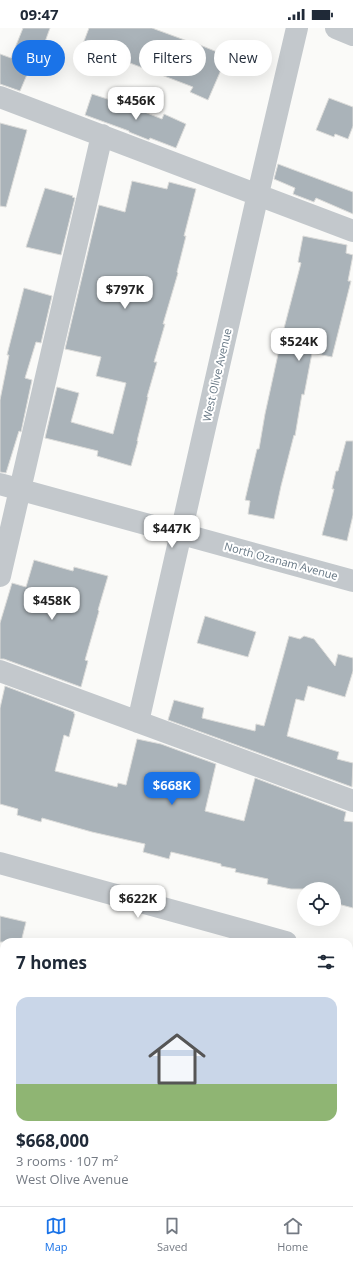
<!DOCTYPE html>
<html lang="en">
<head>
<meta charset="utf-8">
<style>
  :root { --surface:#fff; --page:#f2f2f3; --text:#1f2937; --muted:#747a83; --line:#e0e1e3; --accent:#1a73e8 }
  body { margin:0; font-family:"Open Sans",sans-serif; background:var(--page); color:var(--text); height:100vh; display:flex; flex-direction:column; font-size:15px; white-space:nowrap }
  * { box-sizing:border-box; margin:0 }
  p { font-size:13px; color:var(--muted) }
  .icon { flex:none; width:22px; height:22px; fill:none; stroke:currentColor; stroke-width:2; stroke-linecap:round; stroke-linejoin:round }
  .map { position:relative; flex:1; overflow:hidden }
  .side { position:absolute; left:0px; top:910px; width:353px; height:268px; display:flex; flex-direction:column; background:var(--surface); border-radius:12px 12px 0 0; box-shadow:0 4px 16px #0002 }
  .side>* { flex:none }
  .hud { position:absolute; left:12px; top:12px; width:329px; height:36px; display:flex; gap:8px }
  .controls { position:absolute; left:297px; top:854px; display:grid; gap:8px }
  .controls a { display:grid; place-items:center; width:44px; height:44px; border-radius:50%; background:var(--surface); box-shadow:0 4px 16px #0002; font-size:20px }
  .price { position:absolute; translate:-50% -34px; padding:0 9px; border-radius:8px; background:#fff; color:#222; font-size:13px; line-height:26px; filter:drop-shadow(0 1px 2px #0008) }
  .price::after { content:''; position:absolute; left:50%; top:24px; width:12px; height:9px; margin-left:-6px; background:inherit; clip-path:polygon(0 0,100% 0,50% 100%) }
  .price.on { background:var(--accent); color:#fff }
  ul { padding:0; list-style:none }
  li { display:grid; align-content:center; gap:8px; height:212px; padding:0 16px }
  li+li { border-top:1px solid var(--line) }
  li span { display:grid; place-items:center; height:124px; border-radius:12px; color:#555 }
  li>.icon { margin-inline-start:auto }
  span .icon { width:72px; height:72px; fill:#fffc; stroke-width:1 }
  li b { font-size:17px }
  h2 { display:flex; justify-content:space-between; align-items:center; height:48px; padding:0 16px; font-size:17px }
  .chip { padding:0 14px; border-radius:18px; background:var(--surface); box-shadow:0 4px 16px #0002; font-size:14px; line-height:36px }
  .chip.on { background:var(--accent); color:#fff }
  .status { display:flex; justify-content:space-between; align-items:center; height:28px; padding:0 20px; background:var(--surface); direction:ltr }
  .status svg { height:11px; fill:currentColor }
  .dock { display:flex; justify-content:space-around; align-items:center; height:56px; border-top:1px solid var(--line); background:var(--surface); font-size:11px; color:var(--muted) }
  .dock a { display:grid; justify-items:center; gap:2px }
  .dock .on { color:var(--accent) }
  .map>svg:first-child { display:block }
  .building { fill:#aab3b9; stroke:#dcdcda }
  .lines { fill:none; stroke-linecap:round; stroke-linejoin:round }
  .minor { stroke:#c3c8cc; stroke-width:22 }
  .labels { text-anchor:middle; stroke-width:4; stroke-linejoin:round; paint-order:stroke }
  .street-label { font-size:11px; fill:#657683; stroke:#fff }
</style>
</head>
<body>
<div class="status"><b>09:47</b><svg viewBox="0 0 49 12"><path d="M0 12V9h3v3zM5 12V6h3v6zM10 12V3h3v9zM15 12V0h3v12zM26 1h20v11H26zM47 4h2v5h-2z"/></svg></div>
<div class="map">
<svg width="353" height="1178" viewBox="0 0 353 1178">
  <rect width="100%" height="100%" fill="#fafaf8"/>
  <path class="building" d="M23,0h27l-9,25 -4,-2 -17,40 -20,-7v-30l11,4z
    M89,0h63l38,14v-1l37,15 -19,44 -18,-8 3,-5 -92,-35 -2,4 -18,-7z
    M92,66l40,13 30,12 2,-5 22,10 -10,24 -26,-10 -1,2 -20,-8v-1l-44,-16z
    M329,70l24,9v19l-5,13 -13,-5 -1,3 -18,-7z
    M0,95l27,7 -21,77 -6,-1z
    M278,136l75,28v22l-37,-16 -2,4 -21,-8 2,-6 -21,-9z
    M132,153l35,8 2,-7 27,7 -12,47h2l-9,36 1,1 -15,51h2l-11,38h3l-10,35h1l-11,44h1l-7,25 -34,-10 1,-5 -53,-13 12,-51 22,6 -8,29 42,12 13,-51 -30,-7 5,-19 -36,-8 34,-144 26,7z
    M45,160l28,8 -1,1 3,1 -14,57 -35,-8z
    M303,208l44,9 -1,8 7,2 -5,26h3l-19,76 -20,-4 -8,42 -2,-1 -7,42 -1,-1 -13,51 -7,33 -26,-5 2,-13 -5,-1 12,-51h2l6,-35 17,-78 19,-73 -3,-1z
    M24,260l28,8 -11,47 -5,-1 -11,36 7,2 -11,52 -2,-1 -13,42 -6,-1v-72l9,-45h-2z
    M346,413h7v74l-6,26 -25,-6 12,-46h-2l4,-18h2z
    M34,532l39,11 1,-4 34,9 -10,34 1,1 -14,49 3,1 -7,26 -77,-28h-4v-36l12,-40 14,4z
    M205,588l51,16 -8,25 -51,-14z
    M289,608l11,3 4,-3 10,3 21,27 3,-12 15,4v13l-8,26 -37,-11 -4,15 -8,-2 -9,37 52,16 -2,7 16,4 -1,24 -184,-67 6,-20 30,8 -2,10 53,13 1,-7 8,2z
    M5,658l69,26v2h1l-6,23 -5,-2 -9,36 62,16 1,-4 8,2 11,-46 24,5 55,20 -11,47 39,10 11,-43 91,34 -2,9 9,1v86l-19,-5v-14h-43l-24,-5 1,-5 -33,-7 1,-3 -15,-3v-2l-50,-12 -2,7 -26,-7 2,-8 -53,-12 -50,-14 -1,4 -24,-7 1,-6 -18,-5v-96z
    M0,888l26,6 -5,20h-21z"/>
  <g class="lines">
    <path class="minor" d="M336,0l17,7
      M0,69l353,134
      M0,456l353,97
      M0,548l102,-441
      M0,643l353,130
      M138,694l120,-528 39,-166
      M0,835l286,79
      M349,931l4,2
      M0,1019l4,1
      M349,1113l4,1"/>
  </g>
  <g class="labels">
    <g class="street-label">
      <text transform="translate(217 347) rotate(-77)" y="4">West Olive Avenue</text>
      <text transform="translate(281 533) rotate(15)" y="4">North Ozanam Avenue</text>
    </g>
  </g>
</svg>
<div class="controls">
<a><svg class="icon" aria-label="locate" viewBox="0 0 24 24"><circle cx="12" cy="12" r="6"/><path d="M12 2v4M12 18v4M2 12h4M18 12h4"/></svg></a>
</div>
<b class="price" style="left:136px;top:93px">$456K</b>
<b class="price" style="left:125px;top:282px">$797K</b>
<b class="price" style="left:299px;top:334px">$524K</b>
<b class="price" style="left:172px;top:521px">$447K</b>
<b class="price" style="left:52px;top:593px">$458K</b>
<b class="price on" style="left:172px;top:778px">$668K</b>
<b class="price" style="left:138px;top:891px">$622K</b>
<div class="hud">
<a class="chip on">Buy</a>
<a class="chip">Rent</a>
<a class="chip">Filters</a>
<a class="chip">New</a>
</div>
<section class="side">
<h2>7 homes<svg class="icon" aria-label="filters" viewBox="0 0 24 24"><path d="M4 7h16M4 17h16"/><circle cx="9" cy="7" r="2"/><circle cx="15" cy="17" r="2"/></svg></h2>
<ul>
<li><span style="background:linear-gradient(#c9d6e8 70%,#8fb573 0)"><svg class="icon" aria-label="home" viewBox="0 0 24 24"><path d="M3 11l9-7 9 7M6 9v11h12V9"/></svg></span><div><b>$668,000</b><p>3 rooms · 107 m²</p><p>West Olive Avenue</p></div></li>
</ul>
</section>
</div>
<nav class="dock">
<a class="on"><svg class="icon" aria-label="map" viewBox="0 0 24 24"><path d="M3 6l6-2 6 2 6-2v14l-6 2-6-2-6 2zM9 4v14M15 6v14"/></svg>Map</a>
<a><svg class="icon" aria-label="saved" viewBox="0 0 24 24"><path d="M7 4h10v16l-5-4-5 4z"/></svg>Saved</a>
<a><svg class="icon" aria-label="home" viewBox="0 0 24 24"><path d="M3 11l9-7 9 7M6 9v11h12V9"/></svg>Home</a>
</nav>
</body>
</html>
